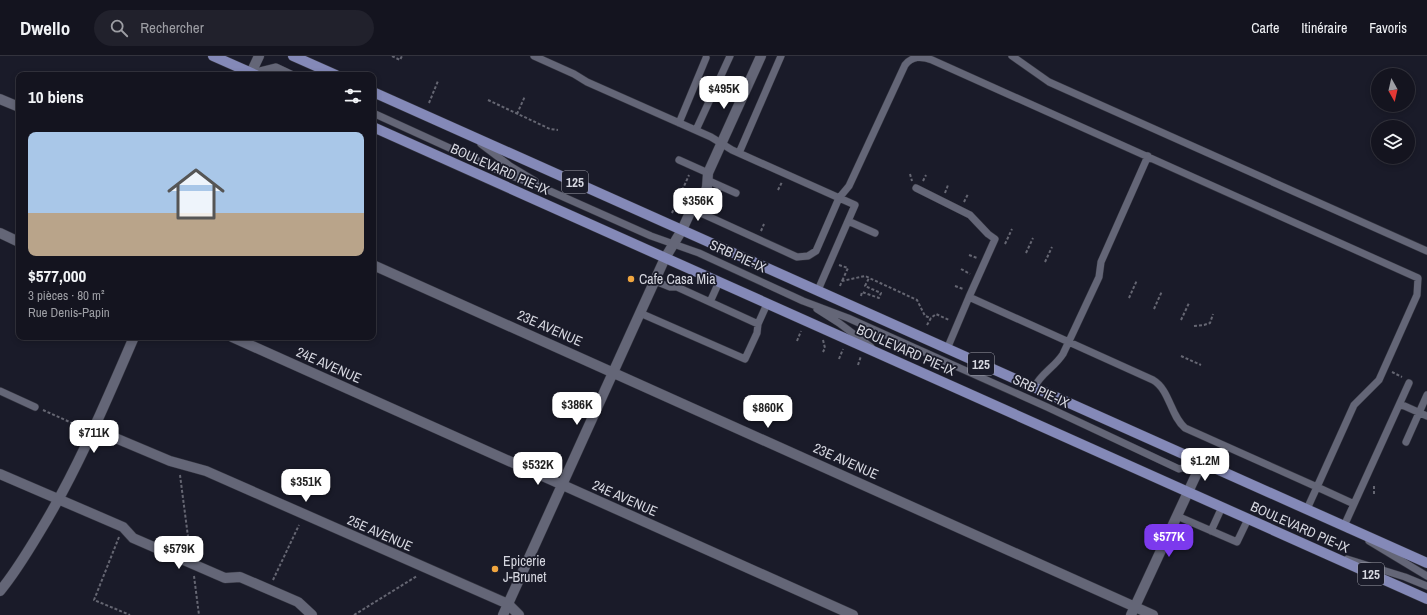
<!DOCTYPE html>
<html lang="fr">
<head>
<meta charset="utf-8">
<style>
  :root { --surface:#14141f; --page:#21212c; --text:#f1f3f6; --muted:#9d9ea4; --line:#33333d; --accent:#7c3aed }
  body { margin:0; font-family:"Archivo Narrow",sans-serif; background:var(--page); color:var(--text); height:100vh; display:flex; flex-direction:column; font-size:15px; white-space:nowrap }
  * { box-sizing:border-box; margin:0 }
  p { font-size:13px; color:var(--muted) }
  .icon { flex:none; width:22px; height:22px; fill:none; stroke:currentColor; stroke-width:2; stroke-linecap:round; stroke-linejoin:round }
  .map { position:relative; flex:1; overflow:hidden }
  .side { position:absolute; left:16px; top:16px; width:360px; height:268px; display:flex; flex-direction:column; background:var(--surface); border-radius:8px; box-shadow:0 2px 6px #0003,0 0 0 1px var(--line) }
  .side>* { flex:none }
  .needle { width:26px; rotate:172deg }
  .fabs { position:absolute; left:1371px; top:12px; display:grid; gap:8px }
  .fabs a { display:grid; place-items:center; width:44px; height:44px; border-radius:50%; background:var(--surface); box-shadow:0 2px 6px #0003,0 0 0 1px var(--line); font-size:20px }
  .price { position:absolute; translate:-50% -34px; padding:0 9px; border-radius:8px; background:#fff; color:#222; font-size:13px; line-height:26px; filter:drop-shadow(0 1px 2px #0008) }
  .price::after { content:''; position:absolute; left:50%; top:24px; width:12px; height:9px; margin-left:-6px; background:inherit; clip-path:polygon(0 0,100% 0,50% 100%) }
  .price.selected { background:var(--accent); color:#fff }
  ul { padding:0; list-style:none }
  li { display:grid; align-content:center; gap:8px; height:212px; padding:0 12px }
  li span { display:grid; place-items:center; height:124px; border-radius:8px; color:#555 }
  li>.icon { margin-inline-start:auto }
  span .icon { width:72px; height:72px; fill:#fffc; stroke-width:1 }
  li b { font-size:17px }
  h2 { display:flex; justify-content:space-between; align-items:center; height:48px; padding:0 12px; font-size:17px }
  header { display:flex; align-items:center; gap:24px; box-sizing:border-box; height:56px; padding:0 20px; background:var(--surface); border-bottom:1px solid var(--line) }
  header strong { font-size:19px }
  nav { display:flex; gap:22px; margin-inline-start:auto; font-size:14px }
  .search { width:280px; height:36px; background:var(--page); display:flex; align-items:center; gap:10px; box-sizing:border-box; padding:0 14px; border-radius:22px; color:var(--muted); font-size:15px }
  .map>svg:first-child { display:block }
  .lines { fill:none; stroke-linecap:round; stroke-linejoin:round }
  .service-casing { stroke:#33343f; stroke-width:8 }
  .minor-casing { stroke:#33343f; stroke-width:11 }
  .primary-casing { stroke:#33343f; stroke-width:11 }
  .path { stroke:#656672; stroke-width:2; stroke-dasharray:3 2; stroke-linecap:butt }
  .service { stroke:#646677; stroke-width:7 }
  .minor { stroke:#646677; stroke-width:10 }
  .primary { stroke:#8489b8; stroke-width:10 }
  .poi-dot { fill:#f1a63f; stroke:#1a1b29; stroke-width:1.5 }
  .labels { text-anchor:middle; stroke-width:3.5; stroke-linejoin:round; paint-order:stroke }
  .shield { fill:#1a1b29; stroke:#9e9fa9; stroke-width:1 }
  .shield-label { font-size:13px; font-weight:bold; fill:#d6d7e0 }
  .street-label { font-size:14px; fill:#d6d7e0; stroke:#1a1b29 }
  .poi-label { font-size:14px; fill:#d6d7e0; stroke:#1a1b29; text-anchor:start }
</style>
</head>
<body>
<header>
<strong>Dwello</strong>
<div class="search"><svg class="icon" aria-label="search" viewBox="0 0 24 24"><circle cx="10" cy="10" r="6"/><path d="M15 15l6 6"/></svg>Rechercher</div>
<nav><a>Carte</a><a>Itinéraire</a><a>Favoris</a></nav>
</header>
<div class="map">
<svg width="1427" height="559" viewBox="0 0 1427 559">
  <rect width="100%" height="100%" fill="#1a1b29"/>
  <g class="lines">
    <defs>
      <path id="service" d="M534,0l40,18 13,8 124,55 21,13 123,55 -37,85
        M1012,0l37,26 378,169
        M251,17l25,-6 17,8
        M373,57l129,59 48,19 101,45 48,17 104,48 45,17 199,89 132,62 23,-7
        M679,67l27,-65
        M696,74l34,-74
        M481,88l29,22 25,15
        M739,97l42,-97
        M679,104l29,13
        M707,124l29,13
        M916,132l54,27 18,19 7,5 -26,58
        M692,153l105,48 11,-1 8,-5 23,-53 10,-12 56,-121c7,-9 16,-9 27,-5l486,218 -1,17 -38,85 -25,25 -37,82 37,17
        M848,165l27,12
        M655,225l15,6h7l81,37 9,-20
        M710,246l9,-20
        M817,253l22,14 32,24
        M640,257l105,46 12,-26 1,-9
        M947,293l22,-52 184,83c17,10 17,35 32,48l132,59 -10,22
        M1034,332c6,-14 21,-21 29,-34l36,-77 2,-15 47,-106
        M0,335l35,16
        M1400,348l27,12
        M1406,386l21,-47
        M1177,460l60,26 11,-23
        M1348,473l-4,-3 65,-143
        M1211,475l11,-24
        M1369,485l58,35
        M1347,503l58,18 22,9"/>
      <path id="minor" d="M250,19l9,-19
        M0,43l19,8
        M0,177l19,9
        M373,209l780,350
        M232,281l621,278
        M94,373l76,32 36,10 302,133 11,11
        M0,418l123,53 10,11 92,40 15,-1 58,25 14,13
        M0,535c15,-18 27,-38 39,-58 38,-62 66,-129 95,-196
        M503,559l162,-357 17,-28 11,-24 12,-13 2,-6 1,-14 53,-117
        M1131,559l71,-153"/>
      <path id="primary" d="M213,0l43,19
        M293,0l43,19
        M373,36l1054,471
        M373,71l1054,472"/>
    </defs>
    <use href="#service" class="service-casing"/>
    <use href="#minor" class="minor-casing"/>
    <use href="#primary" class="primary-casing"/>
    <path class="path" d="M392,0l8,4 2,-4
      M488,44l62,29 8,1
      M429,47l9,-22
      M517,58l8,-18
      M910,118l2,7
      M923,125l3,-6
      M778,134l4,-8
      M945,137l3,-8
      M964,146l4,-8
      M672,157l17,-38
      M761,175l3,-7
      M1005,188l7,-15
      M1026,197l7,-15
      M969,199l8,3
      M1045,206l7,-15
      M839,209l9,3 -6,13
      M961,213l9,5
      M840,230l2,-5 23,-5 52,24 8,16 6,2
      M955,230l8,3
      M861,240l1,-4 17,6 2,-5 -16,-7 4,-8
      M1129,242l8,-18
      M1154,253l8,-18
      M1181,264l8,-17
      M927,269l4,-7 5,-4 13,6
      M1194,270l10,-1 6,-2 3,-9
      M823,284l2,8 -2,4
      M797,285l4,-10
      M1181,300l20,9
      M839,303l4,-10
      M858,309l3,-9
      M1392,316l10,5
      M43,354l40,18
      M180,419l10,77
      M1374,438v-8
      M119,481l-25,63 36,15
      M194,520l5,39
      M273,524l26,-55
      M354,559l63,-39"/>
    <use href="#service" class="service"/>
    <use href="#minor" class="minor"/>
    <use href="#primary" class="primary"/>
  </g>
  <g class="poi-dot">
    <circle cx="631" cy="223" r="4"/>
    <circle cx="495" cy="513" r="4"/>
  </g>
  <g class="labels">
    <g class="shield">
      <rect x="562" y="115" width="26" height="22" rx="3"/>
      <rect x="968" y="297" width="26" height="22" rx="3"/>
      <rect x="1358" y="507" width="26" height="22" rx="3"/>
    </g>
    <g class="shield-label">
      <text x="575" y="131">125</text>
      <text x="981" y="313">125</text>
      <text x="1371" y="523">125</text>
    </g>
    <g class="street-label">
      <text transform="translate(500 113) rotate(24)" y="5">BOULEVARD PIE-IX</text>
      <text transform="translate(738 200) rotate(24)" y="5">SRB PIE-IX</text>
      <text transform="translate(550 272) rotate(24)" y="5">23E AVENUE</text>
      <text transform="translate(906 294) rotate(24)" y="5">BOULEVARD PIE-IX</text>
      <text transform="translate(329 309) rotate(24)" y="5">24E AVENUE</text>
      <text transform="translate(1041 335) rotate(25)" y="5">SRB PIE-IX</text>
      <text transform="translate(846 405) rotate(24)" y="5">23E AVENUE</text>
      <text transform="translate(625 442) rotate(24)" y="5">24E AVENUE</text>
      <text transform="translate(1300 471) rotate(24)" y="5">BOULEVARD PIE-IX</text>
      <text transform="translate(380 477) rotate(24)" y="5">25E AVENUE</text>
    </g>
    <g class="poi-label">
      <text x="639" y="228">Cafe Casa Mia</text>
      <text x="503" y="510">Epicerie<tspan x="503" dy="16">J-Brunet</tspan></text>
    </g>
  </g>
</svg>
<div class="fabs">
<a><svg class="needle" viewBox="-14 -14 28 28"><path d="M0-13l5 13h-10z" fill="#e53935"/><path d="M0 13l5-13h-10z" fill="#9d9ea4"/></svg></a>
<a><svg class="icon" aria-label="layers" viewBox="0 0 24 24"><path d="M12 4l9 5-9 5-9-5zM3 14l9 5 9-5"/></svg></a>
</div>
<b class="price" style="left:724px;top:54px">$495K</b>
<b class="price" style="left:698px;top:166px">$356K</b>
<b class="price" style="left:577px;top:370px">$386K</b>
<b class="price" style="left:768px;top:373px">$860K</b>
<b class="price" style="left:94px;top:398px">$711K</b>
<b class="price" style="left:1205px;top:426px">$1.2M</b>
<b class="price" style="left:538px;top:430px">$532K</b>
<b class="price" style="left:306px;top:447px">$351K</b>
<b class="price selected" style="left:1169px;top:502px">$577K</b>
<b class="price" style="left:179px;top:514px">$579K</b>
<section class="side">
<h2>10 biens<svg class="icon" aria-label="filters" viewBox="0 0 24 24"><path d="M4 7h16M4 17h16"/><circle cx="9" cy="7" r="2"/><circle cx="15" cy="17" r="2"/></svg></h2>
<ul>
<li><span style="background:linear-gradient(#a9c7e8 65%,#b9a48a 0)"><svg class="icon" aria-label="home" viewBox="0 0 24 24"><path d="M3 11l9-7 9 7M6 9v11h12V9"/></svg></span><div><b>$577,000</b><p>3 pièces · 80 m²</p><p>Rue Denis-Papin</p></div></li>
</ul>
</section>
</div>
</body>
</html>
